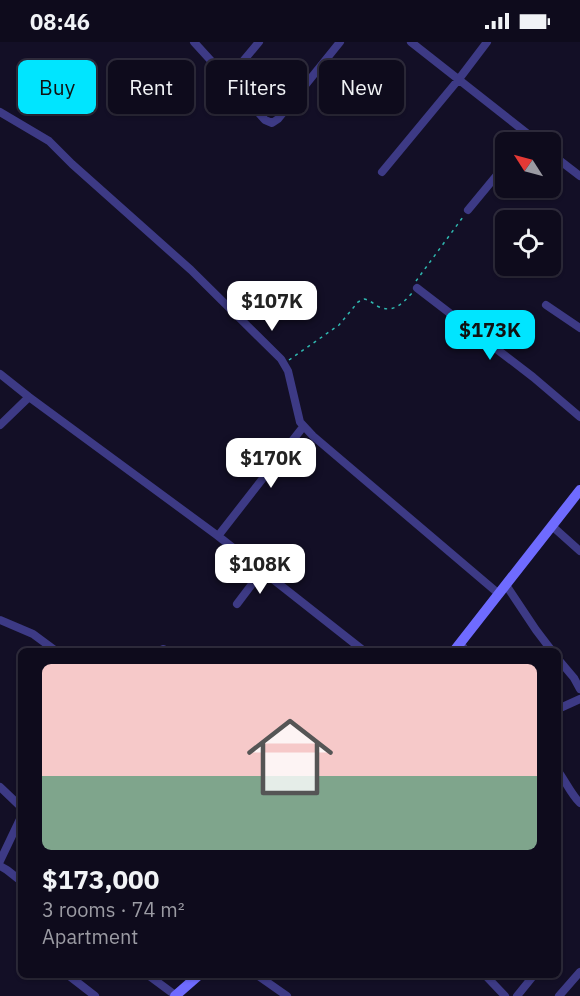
<!DOCTYPE html>
<html lang="en">
<head>
<meta charset="utf-8">
<style>
  :root { --surface:#0e0b1c; --page:#1c1929; --text:#f1f3f6; --muted:#9b9ba3; --line:#2e2b3b; --accent:#00e5ff }
  body { margin:0; font-family:"IBM Plex Sans",sans-serif; background:var(--page); color:var(--text); height:100vh; display:flex; flex-direction:column; font-size:22px; white-space:nowrap }
  * { box-sizing:border-box; margin:0 }
  p { font-size:20px; color:var(--muted) }
  .icon { flex:none; width:33px; height:33px; fill:none; stroke:currentColor; stroke-width:2; stroke-linecap:round; stroke-linejoin:round }
  .map { position:relative; flex:1; overflow:hidden }
  .drawer { position:absolute; left:18px; top:606px; width:543px; height:330px; display:flex; flex-direction:column; background:var(--surface); border-radius:9px; box-shadow:0 2px 4px #0004,0 0 0 2px var(--line) }
  .drawer>* { flex:none }
  .top-card { position:absolute; left:18px; top:18px; width:544px; height:54px; display:flex; gap:12px }
  .needle { width:39px; rotate:306deg }
  .buttons { position:absolute; left:495px; top:90px; display:grid; gap:12px }
  .buttons a { display:grid; place-items:center; width:66px; height:66px; border-radius:9px; background:var(--surface); box-shadow:0 2px 4px #0004,0 0 0 2px var(--line); font-size:30px }
  .price { position:absolute; translate:-50% -51px; padding:0 14px; border-radius:12px; background:#fff; color:#222; font-size:20px; line-height:39px; filter:drop-shadow(0 2px 3px #0008) }
  .price::after { content:''; position:absolute; left:50%; top:36px; width:18px; height:14px; margin-left:-9px; background:inherit; clip-path:polygon(0 0,100% 0,50% 100%) }
  .price.current { background:var(--accent); color:#111 }
  ul { padding:0; list-style:none }
  li { display:grid; align-content:center; gap:12px; height:318px; padding:0 24px }
  li span { display:grid; place-items:center; height:186px; border-radius:9px; color:#555 }
  li>.icon { margin-inline-start:auto }
  span .icon { width:108px; height:108px; fill:#fffc; stroke-width:1 }
  li b { font-size:26px }
  .chip { padding:0 21px; border-radius:9px; background:var(--surface); box-shadow:0 2px 4px #0004,0 0 0 2px var(--line); font-size:21px; line-height:54px }
  .chip.current { background:var(--accent); color:#111 }
  .status { display:flex; justify-content:space-between; align-items:center; height:42px; padding:0 30px; background:var(--surface); direction:ltr }
  .status svg { height:16px; fill:currentColor }
  .map>svg:first-child { display:block }
  .lines { fill:none; stroke-linecap:round; stroke-linejoin:round }
  .path { stroke:#2fb8b0; stroke-width:1.5; stroke-dasharray:3 4.5; stroke-linecap:butt }
  .street { stroke:#3d3a85; stroke-width:8 }
  .secondary { stroke:#6f6bff; stroke-width:10 }
</style>
</head>
<body>
<div class="status"><b>08:46</b><svg viewBox="0 0 49 12"><path d="M0 12V9h3v3zM5 12V6h3v6zM10 12V3h3v9zM15 12V0h3v12zM26 1h20v11H26zM47 4h2v5h-2z"/></svg></div>
<div class="map">
<svg width="580" height="954" viewBox="0 0 580 954">
  <rect width="100%" height="100%" fill="#130f26"/>
  <g class="lines">
    <path class="path" d="M416,239l47,-64
      M289,318l50,-35 19,-23 6,-3c5,1 9,4 13,7 16,8 25,-2 35,-13"/>
    <path class="street" d="M194,0l71,78 7,3 6,-4 62,-77
      M411,0l127,100
      M228,37l31,-37
      M0,70l49,29 23,23 119,106 90,89 7,12 12,51 13,14 186,158
      M523,100l6,-7
      M550,111l30,23
      M382,130l77,-93 28,-37
      M468,168l38,-46
      M417,246l116,89 47,40
      M546,263l34,23
      M0,332l29,23 189,139 146,115
      M0,383l29,-28
      M552,484l28,25
      M218,494l85,-109
      M506,543l30,45 16,21
      M237,562l25,-33
      M0,578l33,14 23,17
      M460,601l6,8
      M159,609l4,-2 5,2
      M558,617l16,19 6,11
      M558,667l22,-10
      M558,729c8,11 13,23 22,32
      M0,745l21,20
      M0,819l21,-44
      M0,824l7,4 14,11
      M68,933l27,21
      M148,933l27,20
      M257,933l30,21
      M485,933l20,21
      M517,954l17,-21
      M559,954l21,-24"/>
    <path class="secondary" d="M454,609l126,-161
      M175,954l24,-21"/>
  </g>
</svg>
<div class="buttons">
<a><svg class="needle" viewBox="-14 -14 28 28"><path d="M0-13l5 13h-10z" fill="#e53935"/><path d="M0 13l5-13h-10z" fill="#9b9ba3"/></svg></a>
<a><svg class="icon" aria-label="locate" viewBox="0 0 24 24"><circle cx="12" cy="12" r="6"/><path d="M12 2v4M12 18v4M2 12h4M18 12h4"/></svg></a>
</div>
<b class="price" style="left:272px;top:290px">$107K</b>
<b class="price current" style="left:490px;top:319px">$173K</b>
<b class="price" style="left:271px;top:447px">$170K</b>
<b class="price" style="left:260px;top:553px">$108K</b>
<div class="top-card">
<a class="chip current">Buy</a>
<a class="chip">Rent</a>
<a class="chip">Filters</a>
<a class="chip">New</a>
</div>
<section class="drawer">
<ul>
<li><span style="background:linear-gradient(#f6c9c9 60%,#7fa58c 0)"><svg class="icon" aria-label="home" viewBox="0 0 24 24"><path d="M3 11l9-7 9 7M6 9v11h12V9"/></svg></span><div><b>$173,000</b><p>3 rooms · 74 m²</p><p>Apartment</p></div></li>
</ul>
</section>
</div>
</body>
</html>
